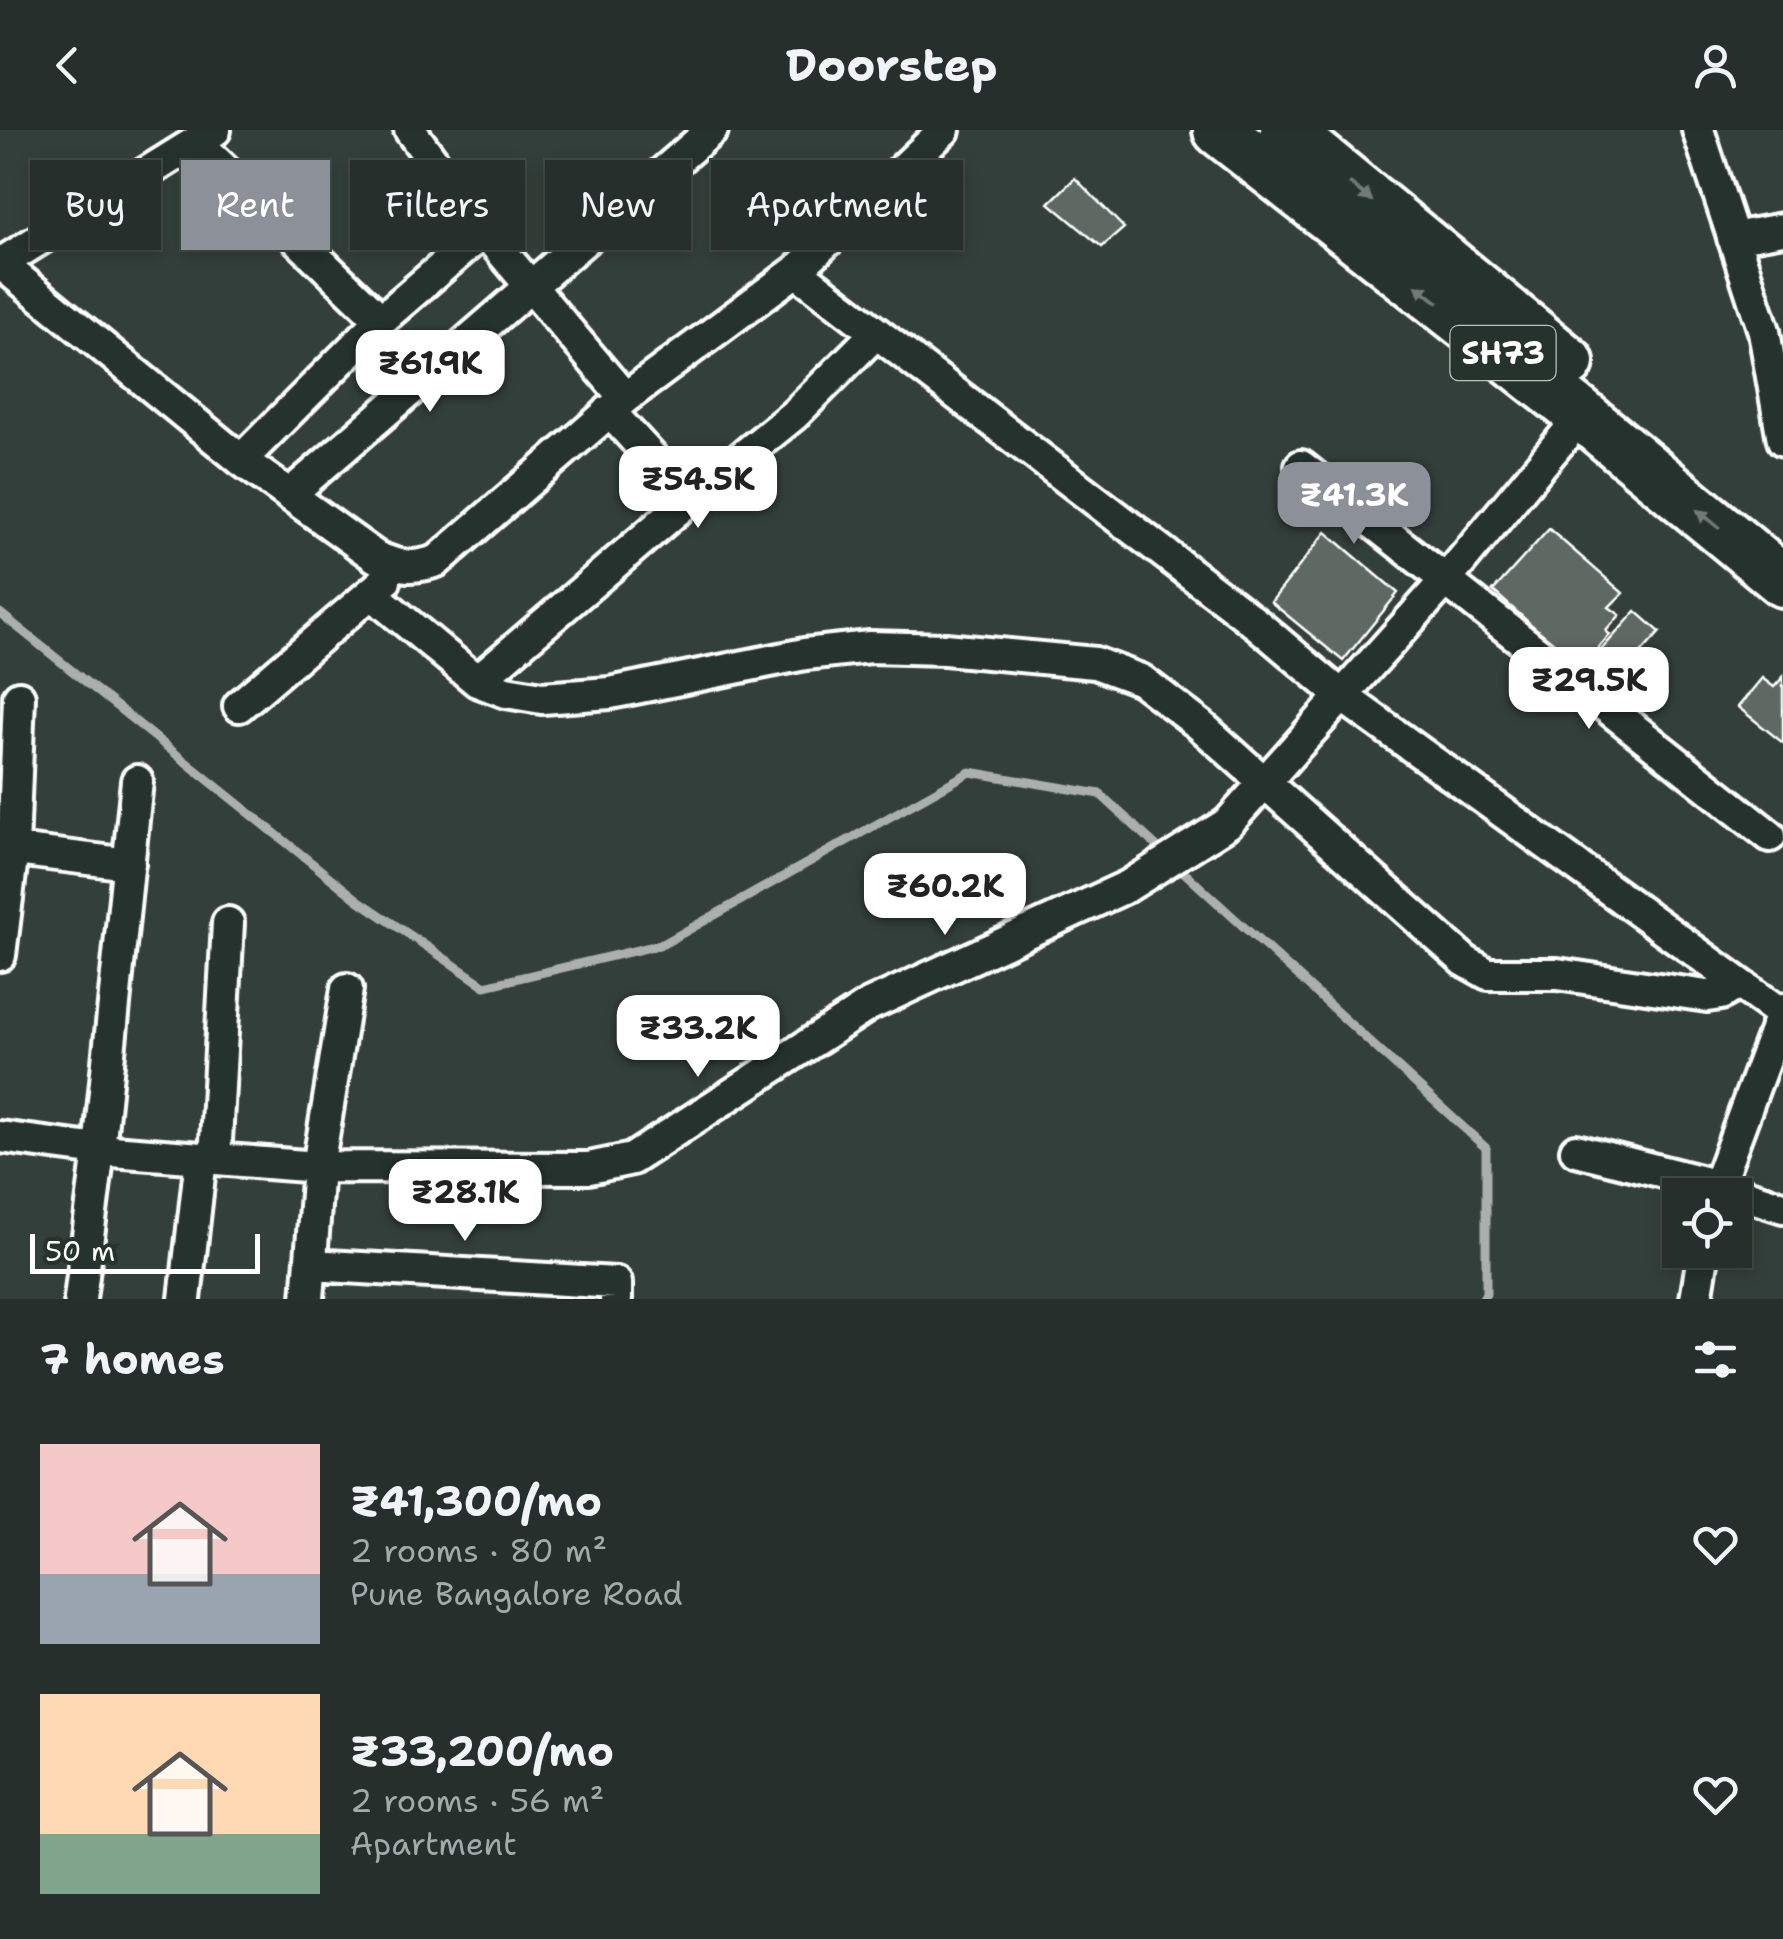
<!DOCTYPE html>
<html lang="en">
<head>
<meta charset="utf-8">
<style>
  :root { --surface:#262f2c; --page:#323b38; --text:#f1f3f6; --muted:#a4a9a9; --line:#424a48; --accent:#8c9099 }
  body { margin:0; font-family:"Shantell Sans",sans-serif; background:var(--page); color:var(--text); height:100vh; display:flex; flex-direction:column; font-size:38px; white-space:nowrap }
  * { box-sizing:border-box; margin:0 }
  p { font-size:32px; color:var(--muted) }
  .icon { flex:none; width:55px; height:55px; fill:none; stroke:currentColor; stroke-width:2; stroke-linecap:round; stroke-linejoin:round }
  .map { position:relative; height:1169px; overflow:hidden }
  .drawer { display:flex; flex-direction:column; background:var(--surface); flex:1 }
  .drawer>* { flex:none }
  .hud { position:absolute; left:30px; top:30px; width:1000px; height:90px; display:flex; gap:20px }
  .controls { position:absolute; left:1662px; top:1048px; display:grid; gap:20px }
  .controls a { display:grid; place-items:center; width:90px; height:90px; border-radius:0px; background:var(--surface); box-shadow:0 5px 15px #0003,0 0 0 2px var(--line); font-size:50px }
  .scale { position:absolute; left:30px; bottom:25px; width:230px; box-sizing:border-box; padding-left:10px; border:5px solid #fff; border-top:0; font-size:28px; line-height:35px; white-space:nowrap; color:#fff; -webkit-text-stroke:8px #26332d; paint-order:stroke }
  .price { position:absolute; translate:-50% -85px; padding:0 22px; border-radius:20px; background:#fff; color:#222; font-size:32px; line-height:65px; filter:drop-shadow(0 2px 5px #0008) }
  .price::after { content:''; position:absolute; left:50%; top:60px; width:30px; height:22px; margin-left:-15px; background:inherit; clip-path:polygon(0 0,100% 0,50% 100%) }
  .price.active { background:var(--accent); color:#fff }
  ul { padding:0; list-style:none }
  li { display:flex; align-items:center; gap:30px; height:250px; padding:0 40px }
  li span { display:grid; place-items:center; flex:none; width:280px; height:200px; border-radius:0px; color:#555 }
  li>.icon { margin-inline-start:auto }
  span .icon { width:120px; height:120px; fill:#fffc; stroke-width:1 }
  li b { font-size:42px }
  h2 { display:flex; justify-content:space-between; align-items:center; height:120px; padding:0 40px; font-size:42px }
  .tag { padding:0 35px; border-radius:0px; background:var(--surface); box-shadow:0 5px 15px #0003,0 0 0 2px var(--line); font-size:35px; line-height:90px }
  .tag.active { background:var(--accent); color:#fff }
  header { display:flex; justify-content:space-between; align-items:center; height:130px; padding:0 40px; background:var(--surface); font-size:45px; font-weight:700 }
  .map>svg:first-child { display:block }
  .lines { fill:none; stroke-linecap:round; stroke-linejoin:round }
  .stream { stroke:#abb0ae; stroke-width:9 }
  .building { fill:#5f6964; stroke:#fff; stroke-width:2.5 }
  .minor-casing { stroke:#fff; stroke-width:38 }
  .primary-casing { stroke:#fff; stroke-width:58 }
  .minor { stroke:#26332d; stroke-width:30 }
  .primary { stroke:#26332d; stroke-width:50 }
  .oneway { fill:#727a76 }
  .labels { text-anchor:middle; stroke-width:10; stroke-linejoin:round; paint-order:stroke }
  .shield { fill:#26332d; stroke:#bec2c0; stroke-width:2.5 }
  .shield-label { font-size:32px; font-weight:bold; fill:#fff }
</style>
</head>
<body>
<header><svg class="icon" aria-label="back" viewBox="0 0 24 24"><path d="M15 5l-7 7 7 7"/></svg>Doorstep<svg class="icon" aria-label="person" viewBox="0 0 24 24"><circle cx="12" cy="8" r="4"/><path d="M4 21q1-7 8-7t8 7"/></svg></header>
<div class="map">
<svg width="1783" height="1169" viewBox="0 0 1783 1169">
  <rect width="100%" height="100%" fill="#333f3a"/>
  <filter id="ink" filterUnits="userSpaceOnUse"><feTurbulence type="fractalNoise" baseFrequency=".01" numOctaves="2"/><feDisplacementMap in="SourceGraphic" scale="20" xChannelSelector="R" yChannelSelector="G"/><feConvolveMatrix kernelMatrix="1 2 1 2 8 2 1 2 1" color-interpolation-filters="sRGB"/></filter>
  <g filter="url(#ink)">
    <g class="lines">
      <path class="stream" d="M0,483l358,287 127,86 178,-42 307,-172 130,22 65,60
        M1176,735l310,283v146l-4,5"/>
    </g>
    <path class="building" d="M1075,48l49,50 -22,19 -53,-44z
      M1549,399l74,64 -14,14 11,8 -14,16 4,4 -12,13 3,2 35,-39 24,21 -53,59 -114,-100z
      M1326,402l72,61 -55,68 -72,-59z
      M1783,547v66l-45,-36 24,-29 12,9z"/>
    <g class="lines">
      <defs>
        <path id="minor" d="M410,0l74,101 141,167
          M1698,0l66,201 19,109
          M196,12l185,178
          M1733,108l50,-9
          M0,133l241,197 135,97c23,10 37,12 61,4l188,-163 171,-127 148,-141
          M0,134l215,-134
          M796,141l462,354 84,71 441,319
          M609,281l81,88
          M241,330l140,-140 103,-89
          M1301,336l469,370
          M289,365l423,-365
          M371,463l106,88 29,11 36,6 68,-5 195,-39 65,-7 75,2 150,14 46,17 59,45 265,236 23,13h69l150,22 14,-2 18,-10
          M477,551l213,-182 105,-85 80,-80
          M239,576l146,-125
          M0,718l129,16
          M0,825l13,-106 6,-152
          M0,1007l99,13 219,17 271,1 43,-9 237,-154 259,-119 100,-63 217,-242 137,-166
          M1576,1020l139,35 68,22
          M215,1029l13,-236
          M1714,1065l69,-186
          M311,1135l305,18v16
          M80,1169l19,-149 38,-369
          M185,1169l16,-141
          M308,1169l10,-132 29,-178
          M1696,1169l8,-49"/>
        <path id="primary" d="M1219,0l363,285 201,166
          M1286,0l282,232"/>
      </defs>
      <use href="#minor" class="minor-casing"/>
      <use href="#primary" class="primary-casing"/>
      <use href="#minor" class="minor"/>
      <use href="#primary" class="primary"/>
    </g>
    <defs><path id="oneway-solid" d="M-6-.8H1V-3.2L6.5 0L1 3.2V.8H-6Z" transform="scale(2.5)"/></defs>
    <g class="oneway">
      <use href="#oneway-solid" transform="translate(1361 62) rotate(39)"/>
      <use href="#oneway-solid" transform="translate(1427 164) rotate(-142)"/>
      <use href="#oneway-solid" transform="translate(1708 389) rotate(-141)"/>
    </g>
  </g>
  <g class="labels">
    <rect class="shield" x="1450.5" y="196" width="105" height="54" rx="8"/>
    <g class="shield-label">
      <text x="1503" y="234">SH73</text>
    </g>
  </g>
</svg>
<div class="controls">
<a><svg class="icon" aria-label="locate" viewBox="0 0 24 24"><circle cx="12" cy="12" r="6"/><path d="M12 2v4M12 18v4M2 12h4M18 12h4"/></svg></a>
</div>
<div class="scale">50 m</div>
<b class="price" style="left:430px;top:285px">₹61.9K</b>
<b class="price" style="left:698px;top:401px">₹54.5K</b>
<b class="price active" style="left:1354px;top:417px">₹41.3K</b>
<b class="price" style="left:1589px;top:602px">₹29.5K</b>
<b class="price" style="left:945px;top:808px">₹60.2K</b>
<b class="price" style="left:698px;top:950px">₹33.2K</b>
<b class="price" style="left:465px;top:1114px">₹28.1K</b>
<div class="hud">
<a class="tag">Buy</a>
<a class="tag active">Rent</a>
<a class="tag">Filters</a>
<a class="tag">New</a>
<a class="tag">Apartment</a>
</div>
</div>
<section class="drawer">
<h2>7 homes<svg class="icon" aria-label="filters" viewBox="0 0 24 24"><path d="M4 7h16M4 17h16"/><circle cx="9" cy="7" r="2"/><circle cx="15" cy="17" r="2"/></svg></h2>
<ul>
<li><span style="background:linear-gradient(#f6c9c9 65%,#9aa5b1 0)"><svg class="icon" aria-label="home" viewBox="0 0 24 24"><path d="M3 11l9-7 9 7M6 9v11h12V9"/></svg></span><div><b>₹41,300/mo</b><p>2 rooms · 80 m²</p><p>Pune Bangalore Road</p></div><svg class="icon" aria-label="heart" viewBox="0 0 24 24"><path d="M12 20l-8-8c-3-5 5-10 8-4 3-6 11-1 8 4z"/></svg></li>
<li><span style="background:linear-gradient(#ffd9b3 70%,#7fa58c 0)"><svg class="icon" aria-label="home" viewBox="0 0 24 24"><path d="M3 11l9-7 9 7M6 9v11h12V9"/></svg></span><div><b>₹33,200/mo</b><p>2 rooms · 56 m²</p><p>Apartment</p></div><svg class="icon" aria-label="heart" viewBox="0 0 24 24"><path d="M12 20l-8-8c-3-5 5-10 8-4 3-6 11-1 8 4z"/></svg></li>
</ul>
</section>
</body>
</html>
